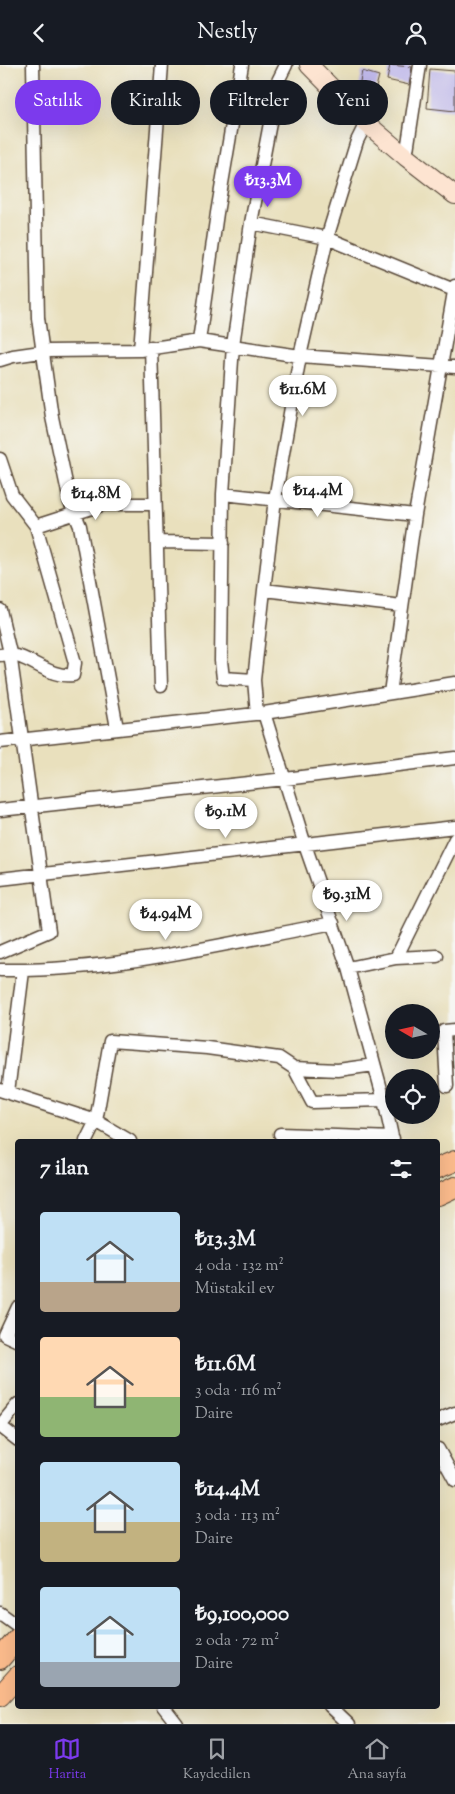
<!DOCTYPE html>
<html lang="tr">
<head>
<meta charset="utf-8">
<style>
  :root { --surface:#171b24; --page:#20242c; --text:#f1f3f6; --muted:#9ea1a6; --line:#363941; --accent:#7c3aed }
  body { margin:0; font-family:"Sorts Mill Goudy",serif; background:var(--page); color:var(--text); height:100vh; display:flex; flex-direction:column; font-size:19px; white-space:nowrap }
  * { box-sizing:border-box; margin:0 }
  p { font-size:16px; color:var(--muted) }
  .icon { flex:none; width:28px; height:28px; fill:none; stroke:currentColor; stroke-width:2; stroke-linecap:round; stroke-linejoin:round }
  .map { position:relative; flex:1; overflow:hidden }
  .details { position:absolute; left:15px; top:1074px; width:425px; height:570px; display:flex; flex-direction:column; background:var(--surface); border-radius:5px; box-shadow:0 5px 20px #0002 }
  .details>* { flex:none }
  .guide { position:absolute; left:15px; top:15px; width:425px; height:45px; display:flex; gap:10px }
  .needle { width:32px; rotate:279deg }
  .fabs { position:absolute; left:385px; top:939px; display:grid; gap:10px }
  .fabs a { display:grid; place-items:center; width:55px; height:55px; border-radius:50%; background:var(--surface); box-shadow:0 5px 20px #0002; font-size:25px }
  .price { position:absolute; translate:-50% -42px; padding:0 11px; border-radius:18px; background:#fff; color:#222; font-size:16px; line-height:32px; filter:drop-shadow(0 1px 2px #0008) }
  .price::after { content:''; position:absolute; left:50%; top:30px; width:15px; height:11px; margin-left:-8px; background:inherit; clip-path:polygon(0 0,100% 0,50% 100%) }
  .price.selected { background:var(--accent); color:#fff }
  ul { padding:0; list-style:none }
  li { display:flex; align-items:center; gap:15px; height:125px; padding:0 25px }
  li span { display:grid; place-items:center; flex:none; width:140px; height:100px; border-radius:5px; color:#555 }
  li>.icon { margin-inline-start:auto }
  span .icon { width:60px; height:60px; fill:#fffc; stroke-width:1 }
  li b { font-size:21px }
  h2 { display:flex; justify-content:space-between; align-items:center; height:60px; padding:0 25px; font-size:21px }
  .pill { padding:0 18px; border-radius:22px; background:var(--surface); box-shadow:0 5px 20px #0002; font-size:18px; line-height:45px }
  .pill.selected { background:var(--accent); color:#fff }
  header { display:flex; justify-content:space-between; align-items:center; height:65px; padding:0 25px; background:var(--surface); font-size:22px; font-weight:600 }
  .tabs { display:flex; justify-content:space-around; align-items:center; height:70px; border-top:1px solid var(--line); background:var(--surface); font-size:14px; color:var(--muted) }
  .tabs a { display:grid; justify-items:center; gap:2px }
  .tabs .selected { color:var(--accent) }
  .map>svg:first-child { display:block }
  .building { fill:#bfb8e9 }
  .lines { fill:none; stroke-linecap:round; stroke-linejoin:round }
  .street-casing { stroke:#554536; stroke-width:15 }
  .secondary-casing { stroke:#554536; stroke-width:20 }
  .primary-casing { stroke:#554536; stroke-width:22 }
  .street { stroke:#fff; stroke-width:12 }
  .secondary { stroke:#fde4d1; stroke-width:18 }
  .primary { stroke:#fbbb8c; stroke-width:20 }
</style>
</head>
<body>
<header><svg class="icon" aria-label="back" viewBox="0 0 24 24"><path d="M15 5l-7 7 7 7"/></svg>Nestly<svg class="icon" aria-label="person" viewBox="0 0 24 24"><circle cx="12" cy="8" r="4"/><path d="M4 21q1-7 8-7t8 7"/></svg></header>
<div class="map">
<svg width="455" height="1659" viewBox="0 0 455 1659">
  <rect width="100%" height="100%" fill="#f6f6f2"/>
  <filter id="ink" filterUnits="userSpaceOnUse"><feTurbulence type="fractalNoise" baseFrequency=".02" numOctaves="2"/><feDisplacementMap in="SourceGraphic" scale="10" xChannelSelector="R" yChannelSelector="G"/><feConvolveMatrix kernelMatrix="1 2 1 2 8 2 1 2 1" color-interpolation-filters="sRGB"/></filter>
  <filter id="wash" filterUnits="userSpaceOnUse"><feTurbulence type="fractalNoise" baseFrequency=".0096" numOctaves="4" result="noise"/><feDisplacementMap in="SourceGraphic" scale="20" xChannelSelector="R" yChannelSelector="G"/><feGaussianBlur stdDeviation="1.12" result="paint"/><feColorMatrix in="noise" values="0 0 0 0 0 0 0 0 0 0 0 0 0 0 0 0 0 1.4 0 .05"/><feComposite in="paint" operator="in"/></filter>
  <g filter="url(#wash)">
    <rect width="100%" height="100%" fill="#e9e0bd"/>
    <g id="blocks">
      <path class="building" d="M390,0l22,2 -3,18 -22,-5z
        M430,4l25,2v40l-28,-3z
        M362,6l17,5 -5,19 -16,-3z"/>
    </g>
  </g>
  <g filter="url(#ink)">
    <use href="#blocks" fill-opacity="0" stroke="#554536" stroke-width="1"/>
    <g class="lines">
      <defs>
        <path id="street" d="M33,0l5,253 14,99 18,85 10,24 37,202
          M406,92l14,-92
          M251,158l76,15 127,52
          M199,276l18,-128 25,-148
          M151,282l10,339
          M140,285l22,-285
          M0,295l13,-4 35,-5 92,-1 59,-9 101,15 155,11
          M0,394l12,36 24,31 39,137 -2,12c-26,4 -47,-25 -73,-20
          M223,429l192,21
          M36,461l68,-22h50
          M157,477l66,1
          M264,525l138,16
          M0,545l10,43 39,278 -49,21
          M254,615l-31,-2 -2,-17 2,-167 10,-149 18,-122 27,-142 8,-16
          M390,628l25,-178 40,-229
          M264,648l41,132 43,123 36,132 9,41
          M257,649l-3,-34 10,-90 11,-91 25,-143 27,-118 30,-97 9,-18
          M0,677l264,-29 191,-30
          M0,745l285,-31 170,-21
          M0,814l455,-52
          M396,893l59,-119
          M348,903l48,-10 41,-2
          M0,905c112,2 223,-26 333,-47
          M294,1003l18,34 72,-2
          M447,1021l-3,-55 11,-1
          M0,1025l96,31 34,20
          M8,1027l15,-121
          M280,1069l113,4
          M86,1076l10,-20 14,-80 97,7 72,10 15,10 44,2 36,-5
          M18,1242l-13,28 13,6
          M438,1355l17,-7
          M0,1361l18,-22
          M0,1361l18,14
          M438,1384l17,31
          M0,1548l18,13
          M163,1641l14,18
          M330,1641l19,18"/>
        <path id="secondary" d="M309,0l57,58 40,34 49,38"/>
        <path id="primary" d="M438,1103l17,-7
          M438,1130l17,-8
          M0,1594l18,-21
          M0,1631l18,-20"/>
      </defs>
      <use href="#street" class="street-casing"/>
      <use href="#secondary" class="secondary-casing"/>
      <use href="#primary" class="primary-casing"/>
      <use href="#street" class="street"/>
      <use href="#secondary" class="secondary"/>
      <use href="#primary" class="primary"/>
    </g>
  </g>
</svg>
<div class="fabs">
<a><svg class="needle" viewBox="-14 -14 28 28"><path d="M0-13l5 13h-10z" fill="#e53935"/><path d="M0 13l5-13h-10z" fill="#9ea1a6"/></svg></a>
<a><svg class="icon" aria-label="locate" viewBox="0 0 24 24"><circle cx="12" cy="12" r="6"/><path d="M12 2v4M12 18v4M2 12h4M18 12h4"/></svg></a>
</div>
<b class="price selected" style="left:268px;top:143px">₺13.3M</b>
<b class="price" style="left:303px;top:352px">₺11.6M</b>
<b class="price" style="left:318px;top:453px">₺14.4M</b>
<b class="price" style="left:96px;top:456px">₺14.8M</b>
<b class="price" style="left:226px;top:774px">₺9.1M</b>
<b class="price" style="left:347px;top:857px">₺9.31M</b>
<b class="price" style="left:166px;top:876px">₺4.94M</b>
<div class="guide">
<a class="pill selected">Satılık</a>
<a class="pill">Kiralık</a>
<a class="pill">Filtreler</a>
<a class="pill">Yeni</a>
</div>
<section class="details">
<h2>7 ilan<svg class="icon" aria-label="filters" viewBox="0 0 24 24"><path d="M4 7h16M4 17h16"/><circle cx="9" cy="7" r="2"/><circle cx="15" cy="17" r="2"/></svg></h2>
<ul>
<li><span style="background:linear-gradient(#bfe0f5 70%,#b9a48a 0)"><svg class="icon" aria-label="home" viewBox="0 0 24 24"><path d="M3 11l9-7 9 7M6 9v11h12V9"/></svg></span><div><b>₺13.3M</b><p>4 oda · 132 m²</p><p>Müstakil ev</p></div></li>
<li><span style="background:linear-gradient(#ffd9b3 60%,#8fb573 0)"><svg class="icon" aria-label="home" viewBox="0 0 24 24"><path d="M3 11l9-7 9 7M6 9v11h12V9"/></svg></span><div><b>₺11.6M</b><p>3 oda · 116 m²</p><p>Daire</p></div></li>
<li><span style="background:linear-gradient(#bfe0f5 60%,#c2b280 0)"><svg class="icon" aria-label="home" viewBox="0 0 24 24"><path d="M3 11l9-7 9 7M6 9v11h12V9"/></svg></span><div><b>₺14.4M</b><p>3 oda · 113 m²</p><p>Daire</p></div></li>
<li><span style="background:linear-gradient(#bfe0f5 75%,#9aa5b1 0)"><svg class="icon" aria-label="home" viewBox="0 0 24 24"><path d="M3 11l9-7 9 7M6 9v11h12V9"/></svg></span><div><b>₺9,100,000</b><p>2 oda · 72 m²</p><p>Daire</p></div></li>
</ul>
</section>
</div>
<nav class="tabs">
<a class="selected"><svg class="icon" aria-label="map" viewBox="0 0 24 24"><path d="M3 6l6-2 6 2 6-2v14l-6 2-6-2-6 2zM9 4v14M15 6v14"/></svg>Harita</a>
<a><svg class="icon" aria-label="saved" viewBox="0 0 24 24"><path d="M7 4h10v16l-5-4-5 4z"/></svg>Kaydedilen</a>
<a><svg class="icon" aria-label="home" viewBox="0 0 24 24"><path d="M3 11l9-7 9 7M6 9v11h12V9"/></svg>Ana sayfa</a>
</nav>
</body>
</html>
